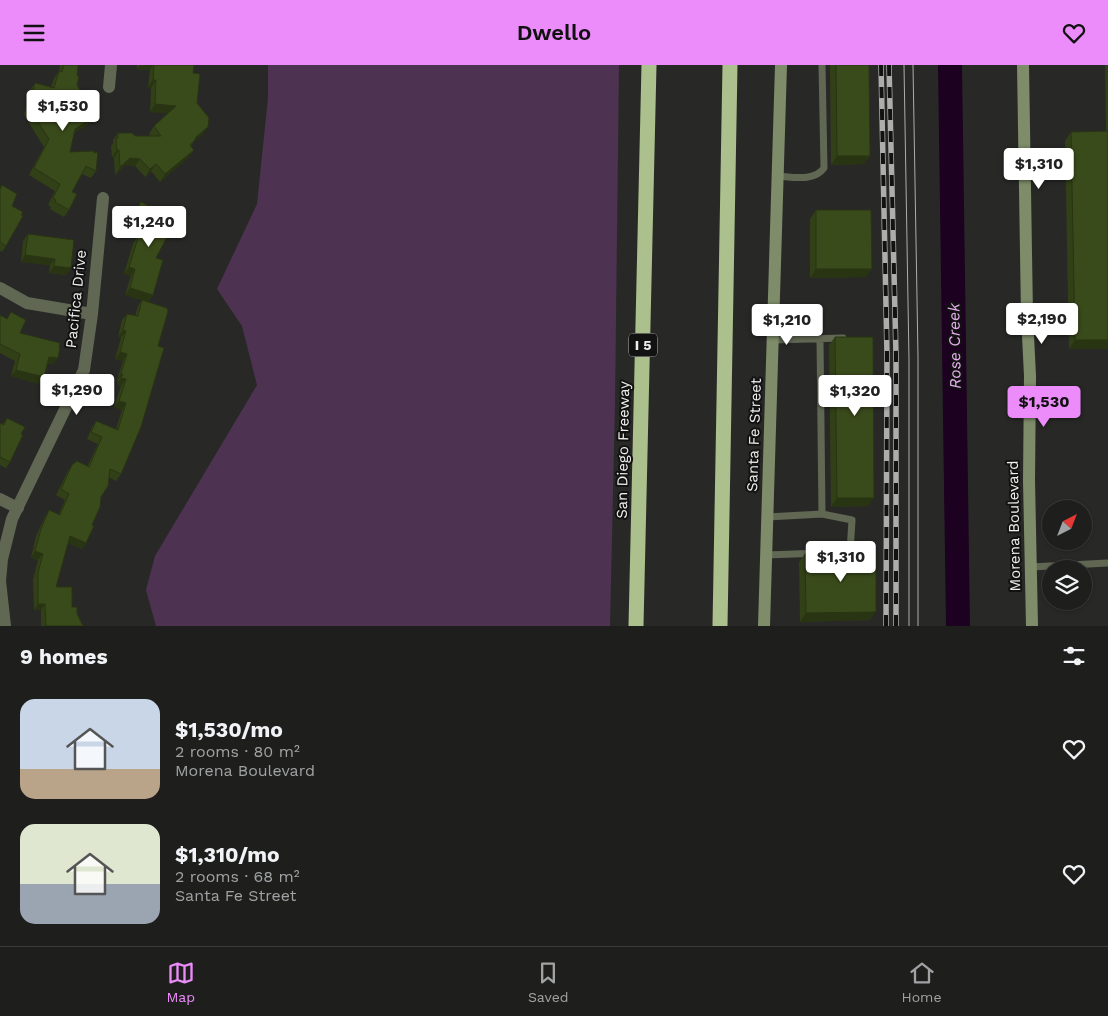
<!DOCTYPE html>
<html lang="en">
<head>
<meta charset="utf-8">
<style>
  :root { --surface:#1e1f1d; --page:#262726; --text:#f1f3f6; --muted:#a1a2a4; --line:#3c3d3b; --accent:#ec8cfb }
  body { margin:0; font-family:"Work Sans",sans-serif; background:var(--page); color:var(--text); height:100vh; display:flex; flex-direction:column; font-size:19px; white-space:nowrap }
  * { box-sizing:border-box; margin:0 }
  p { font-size:16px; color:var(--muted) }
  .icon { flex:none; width:28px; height:28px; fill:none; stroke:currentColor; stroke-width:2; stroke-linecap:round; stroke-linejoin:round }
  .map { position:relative; height:561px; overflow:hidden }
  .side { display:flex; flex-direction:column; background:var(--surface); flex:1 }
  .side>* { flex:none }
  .needle { width:32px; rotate:42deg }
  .controls { position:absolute; left:1042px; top:435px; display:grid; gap:10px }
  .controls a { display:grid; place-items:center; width:50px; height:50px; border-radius:50%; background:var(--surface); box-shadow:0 1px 4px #0004,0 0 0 1px var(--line); font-size:25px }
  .price { position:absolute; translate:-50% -42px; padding:0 11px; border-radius:5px; background:#fff; color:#222; font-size:16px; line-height:32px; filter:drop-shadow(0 1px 2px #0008) }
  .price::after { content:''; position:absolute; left:50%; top:30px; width:15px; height:11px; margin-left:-8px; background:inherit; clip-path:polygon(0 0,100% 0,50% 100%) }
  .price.selected { background:var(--accent); color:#111 }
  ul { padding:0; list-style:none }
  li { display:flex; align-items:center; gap:15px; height:125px; padding:0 20px }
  li span { display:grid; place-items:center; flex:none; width:140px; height:100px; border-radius:15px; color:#555 }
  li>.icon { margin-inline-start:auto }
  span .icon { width:60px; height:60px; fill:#fffc; stroke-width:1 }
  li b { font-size:21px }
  h2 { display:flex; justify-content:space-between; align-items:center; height:60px; padding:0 20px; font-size:21px }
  header { display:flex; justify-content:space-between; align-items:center; height:65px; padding:0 20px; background:var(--accent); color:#111; font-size:22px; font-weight:600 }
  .tabs { display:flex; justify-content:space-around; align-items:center; height:70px; border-top:1px solid var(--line); background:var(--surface); font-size:14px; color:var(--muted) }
  .tabs a { display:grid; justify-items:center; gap:2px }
  .tabs .selected { color:var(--accent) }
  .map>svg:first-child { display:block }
  .green { fill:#4e3252 }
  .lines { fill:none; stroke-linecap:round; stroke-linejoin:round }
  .river { stroke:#1c0120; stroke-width:24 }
  .lane { stroke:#606853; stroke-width:7 }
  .street { stroke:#606853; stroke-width:12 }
  .secondary { stroke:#7e8c6a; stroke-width:12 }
  .highway { stroke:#abc08c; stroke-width:15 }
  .tram { stroke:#adaeac; stroke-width:1 }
  .rail-casing { stroke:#adaeac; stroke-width:5.5 }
  .rail { stroke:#111211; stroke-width:4; stroke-dasharray:11; stroke-linecap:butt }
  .wall { fill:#324017 }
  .shaded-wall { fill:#293413 }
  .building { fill:#3a4b1b; stroke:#293413 }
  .labels { text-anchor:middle; stroke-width:4; stroke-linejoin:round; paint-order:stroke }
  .shield { fill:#111211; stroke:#acadab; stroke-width:1 }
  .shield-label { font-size:14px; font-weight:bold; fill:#eeefed }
  .street-label { font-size:15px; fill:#eeefed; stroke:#111211 }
  .water-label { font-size:16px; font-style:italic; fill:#e6afee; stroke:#111211 }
</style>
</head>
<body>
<header><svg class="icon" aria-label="menu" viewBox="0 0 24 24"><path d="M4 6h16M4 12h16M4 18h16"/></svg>Dwello<svg class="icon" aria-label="heart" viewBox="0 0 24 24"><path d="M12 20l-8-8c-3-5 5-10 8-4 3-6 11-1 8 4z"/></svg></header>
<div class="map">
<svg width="1108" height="561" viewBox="0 0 1108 561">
  <rect width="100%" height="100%" fill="#282927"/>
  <path class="green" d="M268,0h351l-4,337 -5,224h-454l-10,-36 9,-34 102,-171 -15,-59 -25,-37 40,-85 11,-106z"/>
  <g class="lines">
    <path class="river" d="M950,0l8,561"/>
    <path class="lane" d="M778,111c15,1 36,6 46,-8l-2,-103
      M773,275l70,-2
      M767,452l55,-3 -2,-175
      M766,490l84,-3 2,-32 -30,-6
      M1031,502l77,-4"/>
    <path class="street" d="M109,22l2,-22
      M0,223l27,15 65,11
      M0,434l18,9
      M5,561l-5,-45 2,-22 10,-40 72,-149 8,-56 11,-116"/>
    <path class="secondary" d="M1023,0l4,250 3,61 -1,104 3,146
      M764,561l17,-561"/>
    <path class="highway" d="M636,561l13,-561
      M720,561l10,-561"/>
    <path class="tram" d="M904,0l5,295v266
      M913,0l5,292v269"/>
    <defs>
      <path id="rail" d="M881,0l6,290 -1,271
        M889,0l7,290v271"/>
    </defs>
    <use href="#rail" class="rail-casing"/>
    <use href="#rail" class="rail"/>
  </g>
  <path class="wall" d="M60,0h18l-1,20 15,25 -2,4 2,4 -5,7 -13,8 -4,19 26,19 -5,7 -9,-4 -10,18 -3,18 -5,7 -14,-8 1,-2 -3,-2 7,-14 -26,-16 15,-28 -20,-32 6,-25 5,-7 16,4 3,-9 5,-7z
    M137,0h57l-1,8 4,30 6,31 -8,6 -4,6 3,4 -5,7 -29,25 -9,-11 -6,6 -10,-11 -10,-1 -10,10 -1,-17 -2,-1 -1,-11 2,-3v-3l5,-7 17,3h15l-1,-2 5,-8 15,-13 -19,-1 1,-24 -3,-1 2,-17 -13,-1z
    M830,0h39l1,91 -6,8 -33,1z
    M1105,0h3v284h-39l-4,-208 6,-9 35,-1z
    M2,120l10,21 -6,40 -4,6 -2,-1v-62z
    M141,137l15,56 -3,37 -5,7 -23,-7 6,-19 -7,-2 9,-30 8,-15 -12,-7 7,-14z
    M816,145l50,67 -56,1v-59z
    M28,169l43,34 -5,7 -17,-2 1,-8 -29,-3 2,-21z
    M142,235l-21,174 -5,7 -7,-4 -8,20 -15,46 -4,6 -14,-6 -12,44 16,20 5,7 6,12h-42v-16h-7l-1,-30 5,-20 -7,-2 5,-22 9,-19 4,-7 10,4 6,-14 -9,-5 12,-24 4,-6 15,2 11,-23 -11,-5 5,-12 4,-6 20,8 6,-19 -8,-3 7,-21 -4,-2 1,-4h-1l6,-19 -8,-2 6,-21 -3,-1 4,-17 5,-6 8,2 3,-10z
    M11,247l9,21 39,15 -1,10 -5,6h-6l-8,20 -28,-8 4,-15 -15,-8v-38l7,4z
    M835,272l33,169 -37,1 -2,-162z
    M7,353l14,16 -11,28 -4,6 -6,-3v-42l3,1z
    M805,489l65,66 -70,2 -1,-60z"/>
  <path class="shaded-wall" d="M140,0h13l-3,5 -13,-1z
    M153,15h3l-5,8 -3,-1z
    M155,39l21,2 -5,8 -21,-2z
    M92,53l-5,7 -17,11 5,-7z
    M208,62l-5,7 -12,10 5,-7z
    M117,85h2l-5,8 -2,-1z
    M194,85l-5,7 -29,25 5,-8z
    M837,91h33l-6,8 -33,1z
    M130,93l10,1 -5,7 -10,-1 -10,10 5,-8z
    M156,99l-5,7 -6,6 5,-8z
    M25,190l30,4 -5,6 -29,-3z
    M54,201l17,2 -5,7 -17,-2z
    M129,202l6,2 -4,7 -7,-2z
    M816,204h56l-6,8 -56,1z
    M130,223l23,7 -5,7 -23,-7z
    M123,265l3,1 -5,7 -3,-1z
    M1075,275h33v9h-39z
    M120,287l7,2 -4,7 -8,-2z
    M49,292l9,1 -5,6h-9z
    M16,305l28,7 -5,7 -28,-8z
    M121,308l2,1 -5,6h-1z
    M121,313l5,1 -5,7 -4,-2z
    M119,336l7,2 -4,7 -8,-3z
    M837,433h37l-6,8 -37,1z
    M70,471l16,7 -4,6 -17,-7z
    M35,486l8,3 -5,6 -7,-2z
    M38,539h7l-4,6h-7z
    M876,547l-6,8 -70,2 6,-9z"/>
  <path class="building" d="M64,0h14l-1,11h2l-2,9 15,25 -3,3 3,5 -17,11 -5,23 24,-1v2l4,-1 -2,19 -10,-5 -14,26 5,2 -8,16 -14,-8 1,-2 -3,-2 7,-14 -26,-16 15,-29 -20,-31 6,-25 19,5 5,-17 3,1z
    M154,0h40l-1,8 7,1 -3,29 12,15 -1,9 -12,10 -1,3 -5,5 4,5 -29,24 -9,-10 -6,5 -10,-10 -10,-1 -10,9 -1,-17h-2l-1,-12h2v-5h14l3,3h26l-7,-10 22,-20 -21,-2 1,-24h-3z
    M836,0h33l1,91h-33z
    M1108,66v209h-33l-4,-208z
    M2,120l15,9 -5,12 11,6 -2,3 2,1 -17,30 -6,-4v-53z
    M141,137l35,18 -20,38 7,2 -10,35 -23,-7 5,-19 -6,-2 9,-29 8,-16 -13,-6z
    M816,145h55l1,59h-56z
    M28,169l46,6 -3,28 -17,-2 1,-7 -30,-4z
    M142,235l25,8 1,3 -10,35 6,2 -23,79 -20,47 -11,-5 -2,17 -7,11 -1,10 -8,18 2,1 -8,17 -16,-7 -14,51h16v20h5v7l6,12h-37l-1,-22h-7v-31l5,-19 -8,-3 6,-22 8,-19 11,5 9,-21 -8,-5 11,-24 5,-4 12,6 13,-30 -11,-5 5,-11 22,9 8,-27 -7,-2 7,-22 -5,-1 2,-4 -2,-1 6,-19 -7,-2 6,-21 -3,-1 4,-16 11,2z
    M11,247l15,8 -6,13 40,10 -1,5h1l-2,10 -9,-1 -5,20 -28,-7 4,-16 -20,-10v-29l7,4z
    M835,272h38l1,161h-37z
    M7,353l18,9 -4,7 2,1 -13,27 -10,-5v-34l4,2z
    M876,488v59l-70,1 -1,-59z"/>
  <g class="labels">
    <rect class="shield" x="629" y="268.5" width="28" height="23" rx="4"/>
    <g class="shield-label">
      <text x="643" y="285">I 5</text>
    </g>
    <g class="street-label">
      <text transform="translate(76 234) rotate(-84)" y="5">Pacifica Drive</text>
      <text transform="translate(754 370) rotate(-88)" y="5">Santa Fe Street</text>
      <text transform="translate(623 385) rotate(-89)" y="5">San Diego Freeway</text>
      <text transform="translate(1014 461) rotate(-91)" y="5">Morena Boulevard</text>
    </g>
    <g class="water-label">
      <text transform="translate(954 281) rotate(-91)" y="6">Rose Creek</text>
    </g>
  </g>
</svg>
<div class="controls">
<a><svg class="needle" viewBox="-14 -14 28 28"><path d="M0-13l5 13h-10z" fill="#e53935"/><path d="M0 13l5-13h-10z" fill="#a1a2a4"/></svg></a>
<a><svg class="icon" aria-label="layers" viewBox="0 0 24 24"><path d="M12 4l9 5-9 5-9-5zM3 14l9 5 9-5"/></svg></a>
</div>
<b class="price" style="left:63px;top:67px">$1,530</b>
<b class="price" style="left:1039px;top:125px">$1,310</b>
<b class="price" style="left:149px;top:183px">$1,240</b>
<b class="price" style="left:1042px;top:280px">$2,190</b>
<b class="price" style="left:787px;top:281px">$1,210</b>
<b class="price" style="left:77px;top:351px">$1,290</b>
<b class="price" style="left:855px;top:352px">$1,320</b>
<b class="price selected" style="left:1044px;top:363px">$1,530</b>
<b class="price" style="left:841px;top:518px">$1,310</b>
</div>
<section class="side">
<h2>9 homes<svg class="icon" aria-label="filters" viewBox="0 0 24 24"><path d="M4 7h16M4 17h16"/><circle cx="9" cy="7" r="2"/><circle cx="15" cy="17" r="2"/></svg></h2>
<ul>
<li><span style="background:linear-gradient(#c9d6e8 70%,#b9a48a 0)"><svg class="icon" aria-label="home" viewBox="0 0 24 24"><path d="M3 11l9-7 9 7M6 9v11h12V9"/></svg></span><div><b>$1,530/mo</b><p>2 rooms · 80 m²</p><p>Morena Boulevard</p></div><svg class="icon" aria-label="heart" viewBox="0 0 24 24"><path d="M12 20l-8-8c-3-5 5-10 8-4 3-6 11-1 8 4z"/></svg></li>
<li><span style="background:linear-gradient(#dfe7d0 60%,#9aa5b1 0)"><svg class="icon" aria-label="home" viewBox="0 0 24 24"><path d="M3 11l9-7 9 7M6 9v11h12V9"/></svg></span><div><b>$1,310/mo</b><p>2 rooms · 68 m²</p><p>Santa Fe Street</p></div><svg class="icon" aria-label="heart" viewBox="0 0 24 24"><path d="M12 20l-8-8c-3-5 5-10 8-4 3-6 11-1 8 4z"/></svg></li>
</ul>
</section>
<nav class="tabs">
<a class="selected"><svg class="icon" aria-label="map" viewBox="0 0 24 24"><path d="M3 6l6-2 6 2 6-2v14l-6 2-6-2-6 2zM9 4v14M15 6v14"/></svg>Map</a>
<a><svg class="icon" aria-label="saved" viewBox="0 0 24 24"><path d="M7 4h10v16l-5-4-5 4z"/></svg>Saved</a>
<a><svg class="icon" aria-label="home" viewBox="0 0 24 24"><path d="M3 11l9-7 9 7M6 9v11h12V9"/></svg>Home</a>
</nav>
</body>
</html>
